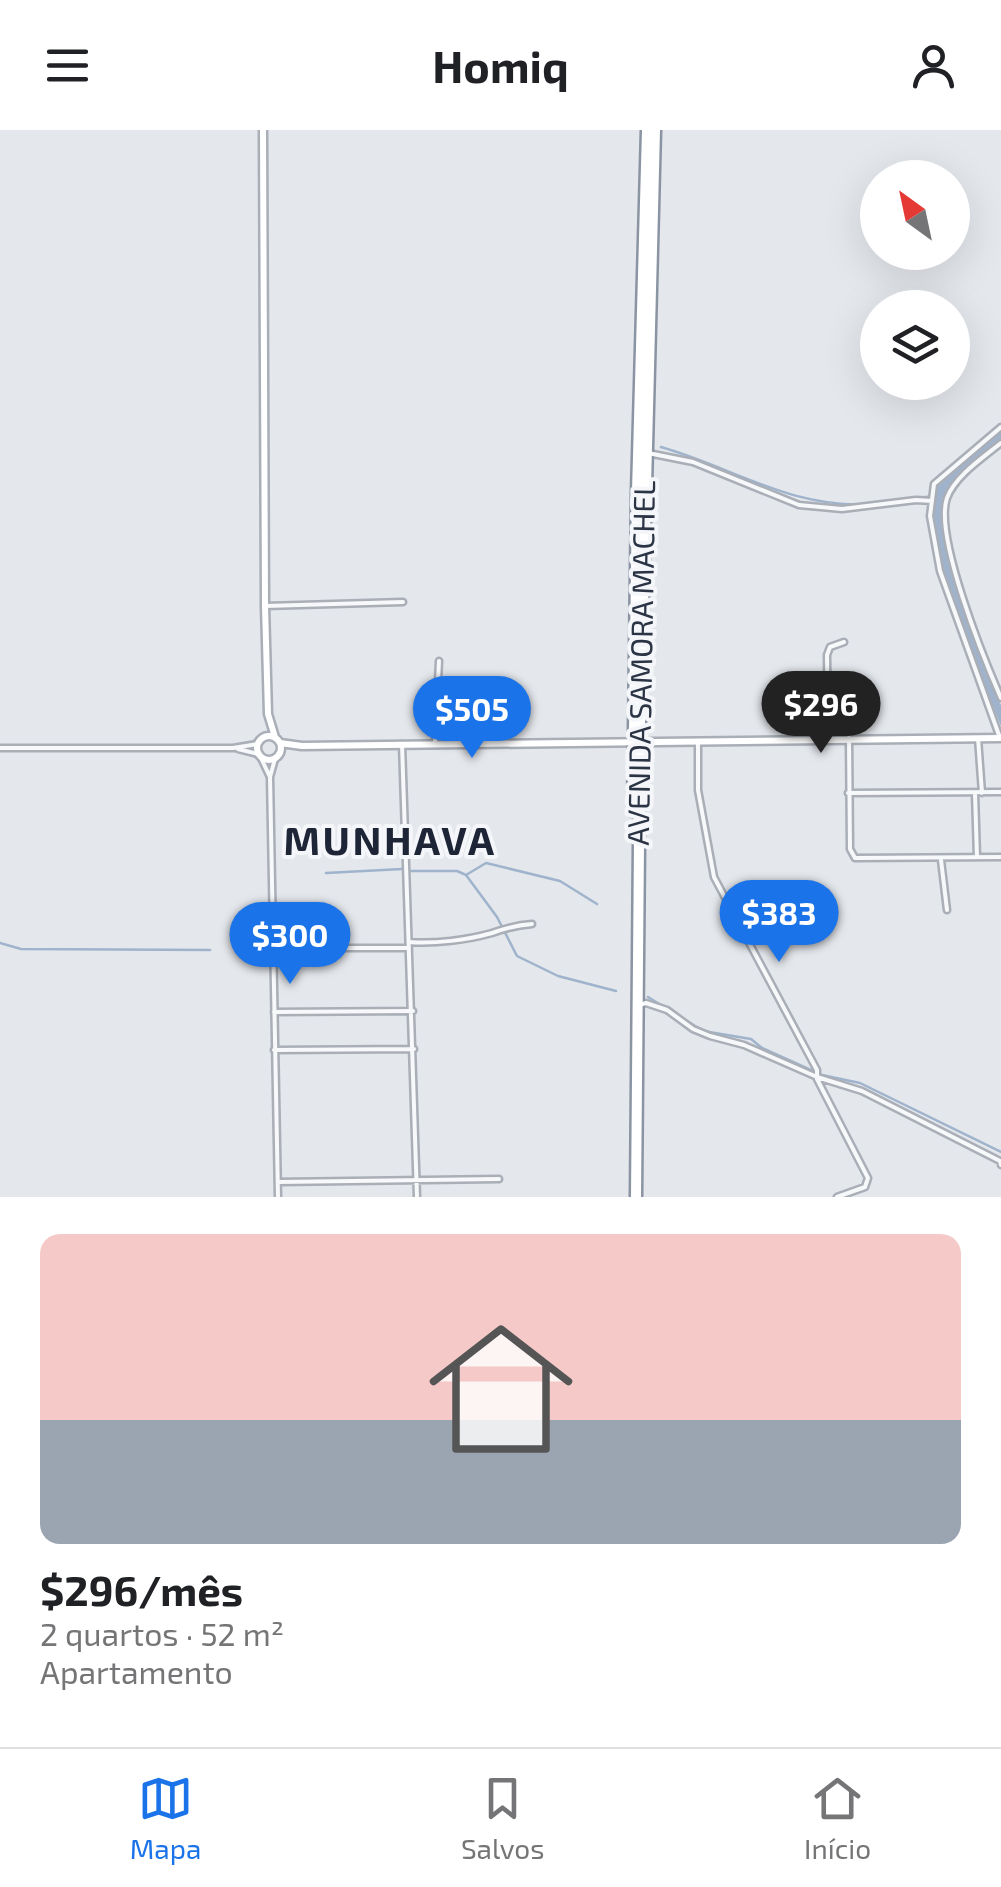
<!DOCTYPE html>
<html lang="pt">
<head>
<meta charset="utf-8">
<style>
  :root { --surface:#fff; --page:#f6f6f6; --text:#202124; --muted:#757577; --line:#e0e0e0; --accent:#1a73e8 }
  body { margin:0; font-family:"Exo 2",sans-serif; background:var(--page); color:var(--text); height:100vh; display:flex; flex-direction:column; font-size:38px; white-space:nowrap }
  * { box-sizing:border-box; margin:0 }
  p { font-size:32px; color:var(--muted) }
  .icon { flex:none; width:55px; height:55px; fill:none; stroke:currentColor; stroke-width:2; stroke-linecap:round; stroke-linejoin:round }
  .map { position:relative; height:1067px; overflow:hidden }
  .side { display:flex; flex-direction:column; background:var(--surface); flex:1 }
  .side>* { flex:none }
  .needle { width:65px; rotate:327deg }
  .controls { position:absolute; left:860px; top:30px; display:grid; gap:20px }
  .controls a { display:grid; place-items:center; width:110px; height:110px; border-radius:50%; background:var(--surface); box-shadow:0 10px 40px #0002; font-size:50px }
  .price { position:absolute; translate:-50% -85px; padding:0 22px; border-radius:35px; background:var(--accent); color:#fff; font-size:32px; line-height:65px; filter:drop-shadow(0 2px 5px #0008) }
  .price::after { content:''; position:absolute; left:50%; top:60px; width:30px; height:22px; margin-left:-15px; background:inherit; clip-path:polygon(0 0,100% 0,50% 100%) }
  .price.current { background:#222; color:#fff }
  ul { padding:0; list-style:none }
  li { display:grid; align-content:center; gap:20px; height:530px; padding:0 40px }
  li span { display:grid; place-items:center; height:310px; border-radius:20px; color:#555 }
  li>.icon { margin-inline-start:auto }
  span .icon { width:180px; height:180px; fill:#fffc; stroke-width:1 }
  li b { font-size:42px }
  header { display:flex; justify-content:space-between; align-items:center; height:130px; padding:0 40px; background:var(--surface); font-size:45px; font-weight:700 }
  .menu { display:flex; justify-content:space-around; align-items:center; height:140px; border-top:2px solid var(--line); background:var(--surface); font-size:28px; color:var(--muted) }
  .menu a { display:grid; justify-items:center; gap:5px }
  .menu .current { color:var(--accent) }
  .map>svg:first-child { display:block }
  .water { fill:#9fb4cc }
  .lines { fill:none; stroke-linecap:round; stroke-linejoin:round }
  .stream { stroke:#9fb4cc; stroke-width:2.5 }
  .street-casing { stroke:#a9aeb7; stroke-width:9 }
  .secondary-casing { stroke:#a9aeb7; stroke-width:11 }
  .highway-casing { stroke:#8b94a3; stroke-width:15 }
  .street { stroke:#f7f8fa; stroke-width:4 }
  .secondary { stroke:#fff; stroke-width:6 }
  .highway { stroke:#fff; stroke-width:10 }
  .labels { text-anchor:middle; stroke-width:8; stroke-linejoin:round; paint-order:stroke }
  .street-label { font-size:30px; fill:#2b3445; stroke:#f4f6f9 }
  .district-label { font-size:40px; font-weight:bold; letter-spacing:2.5px; fill:#1d2536; stroke:#f4f6f9 }
</style>
</head>
<body>
<header><svg class="icon" aria-label="menu" viewBox="0 0 24 24"><path d="M4 6h16M4 12h16M4 18h16"/></svg>Homiq<svg class="icon" aria-label="person" viewBox="0 0 24 24"><circle cx="12" cy="8" r="4"/><path d="M4 21q1-7 8-7t8 7"/></svg></header>
<div class="map">
<svg width="1001" height="1067" viewBox="0 0 1001 1067">
  <rect width="100%" height="100%" fill="#e4e7ec"/>
  <path class="water" d="M1001,300v11c-14,12 -51,37 -57,54 -14,40 39,168 57,210v21c-21,-54 -82,-186 -65,-238z"/>
  <g class="lines">
    <path class="stream" d="M661,317c73,21 131,62 209,57
      M893,371l41,-5
      M410,741h47l9,4 31,42 20,39 41,20 58,15
      M326,743l76,-4
      M466,745l20,-12 74,18 37,23
      M0,813l21,6 189,1
      M648,867l55,34 48,8 11,9 60,27 38,8 141,69"/>
    <defs>
      <path id="street" d="M1001,313c-17,14 -46,33 -54,55 -13,38 37,161 54,200
        M648,323l45,9 106,43 43,4 74,-9 16,1
        M265,476l138,-4
        M828,608l-1,-83 3,-8 14,-5
        M849,608l1,111 5,9 146,-1
        M978,608l4,55
        M1000,608l-60,-167 -10,-55 4,-32 67,-57
        M435,613l4,-82
        M698,613v47l16,87 103,193v9l51,99 -3,9 -28,10
        M402,614l15,453
        M0,618h233l24,-4
        M238,619l20,5
        M261,628l9,19
        M275,629l-5,18 8,420
        M848,663l153,-1
        M975,663l2,64
        M941,730l6,50
        M409,812c26,2 58,-2 83,-9 14,-5 25,-8 40,-9
        M274,818h135
        M639,875l7,-2 21,7 26,19 17,7 34,9 73,32 45,14 138,70 1,4
        M274,882l139,-1
        M274,920l140,-1
        M278,1052l221,-3"/>
      <path id="secondary" d="M263,0l2,476 3,108 7,23
        M257 618a12 12 0 1 1 24 0a12 12 0 1 1-24 0Z
        M280,613l22,3 699,-8"/>
      <path id="highway" d="M633,681l4,-319 10,-362
        M636,1067l4,-472 15,-595"/>
    </defs>
    <use href="#street" class="street-casing"/>
    <use href="#secondary" class="secondary-casing"/>
    <use href="#highway" class="highway-casing"/>
    <use href="#street" class="street"/>
    <use href="#secondary" class="secondary"/>
    <use href="#highway" class="highway"/>
  </g>
  <g class="labels">
    <g class="street-label">
      <text transform="translate(642 533) rotate(-89)" y="10">AVENIDA SAMORA MACHEL</text>
    </g>
    <g class="district-label">
      <text x="390" y="725">MUNHAVA</text>
    </g>
  </g>
</svg>
<div class="controls">
<a><svg class="needle" viewBox="-14 -14 28 28"><path d="M0-13l5 13h-10z" fill="#e53935"/><path d="M0 13l5-13h-10z" fill="#757577"/></svg></a>
<a><svg class="icon" aria-label="layers" viewBox="0 0 24 24"><path d="M12 4l9 5-9 5-9-5zM3 14l9 5 9-5"/></svg></a>
</div>
<b class="price current" style="left:821px;top:626px">$296</b>
<b class="price" style="left:472px;top:631px">$505</b>
<b class="price" style="left:779px;top:835px">$383</b>
<b class="price" style="left:290px;top:857px">$300</b>
</div>
<section class="side">
<ul>
<li><span style="background:linear-gradient(#f6c9c9 60%,#9aa5b1 0)"><svg class="icon" aria-label="home" viewBox="0 0 24 24"><path d="M3 11l9-7 9 7M6 9v11h12V9"/></svg></span><div><b>$296/mês</b><p>2 quartos · 52 m²</p><p>Apartamento</p></div></li>
</ul>
</section>
<nav class="menu">
<a class="current"><svg class="icon" aria-label="map" viewBox="0 0 24 24"><path d="M3 6l6-2 6 2 6-2v14l-6 2-6-2-6 2zM9 4v14M15 6v14"/></svg>Mapa</a>
<a><svg class="icon" aria-label="saved" viewBox="0 0 24 24"><path d="M7 4h10v16l-5-4-5 4z"/></svg>Salvos</a>
<a><svg class="icon" aria-label="home" viewBox="0 0 24 24"><path d="M3 11l9-7 9 7M6 9v11h12V9"/></svg>Início</a>
</nav>
</body>
</html>
